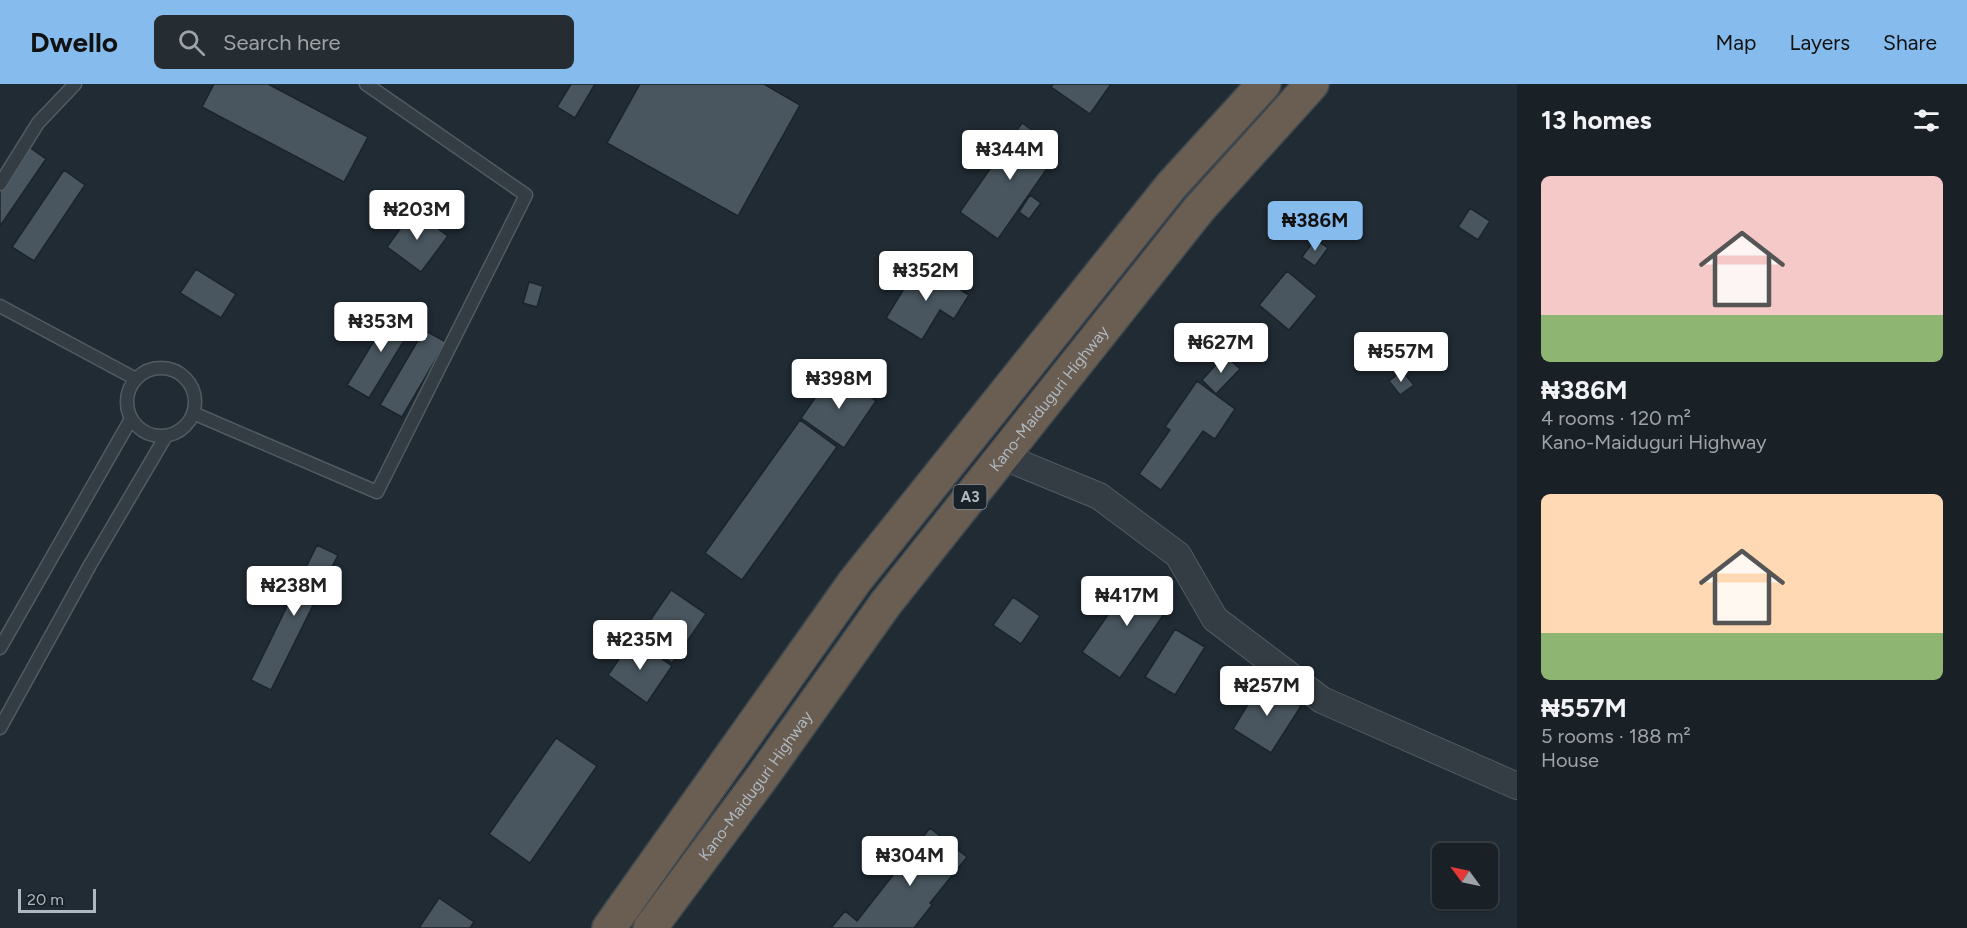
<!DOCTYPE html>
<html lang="en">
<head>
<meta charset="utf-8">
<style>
  :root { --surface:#192026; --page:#262d32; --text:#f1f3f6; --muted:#9fa3a7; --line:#373e43; --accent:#86bbee }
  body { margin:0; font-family:Figtree,sans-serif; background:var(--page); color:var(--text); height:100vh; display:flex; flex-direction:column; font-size:22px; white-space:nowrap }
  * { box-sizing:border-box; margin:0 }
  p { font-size:20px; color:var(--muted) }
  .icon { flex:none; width:33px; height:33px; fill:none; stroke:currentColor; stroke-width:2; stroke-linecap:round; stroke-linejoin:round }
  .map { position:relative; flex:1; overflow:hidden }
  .panel { display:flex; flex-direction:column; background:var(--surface); width:450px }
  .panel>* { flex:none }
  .needle { width:39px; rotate:303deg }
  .controls { position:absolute; left:1432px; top:759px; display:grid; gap:12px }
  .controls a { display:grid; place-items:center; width:66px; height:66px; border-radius:9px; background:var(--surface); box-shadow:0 2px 4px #0004,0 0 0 2px var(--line); font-size:30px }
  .scale { position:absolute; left:18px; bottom:15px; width:78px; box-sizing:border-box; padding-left:6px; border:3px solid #aeb8c1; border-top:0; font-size:16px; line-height:21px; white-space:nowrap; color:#aeb8c1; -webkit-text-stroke:4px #192229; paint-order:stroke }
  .price { position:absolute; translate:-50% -51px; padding:0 14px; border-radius:6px; background:#fff; color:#222; font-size:20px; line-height:39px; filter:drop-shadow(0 2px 3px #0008) }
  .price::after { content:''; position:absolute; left:50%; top:36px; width:18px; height:14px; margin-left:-9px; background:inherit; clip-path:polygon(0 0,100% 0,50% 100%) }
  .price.selected { background:var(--accent); color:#111 }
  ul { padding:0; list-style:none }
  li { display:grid; align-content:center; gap:12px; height:318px; padding:0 24px }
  li span { display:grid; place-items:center; height:186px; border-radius:9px; color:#555 }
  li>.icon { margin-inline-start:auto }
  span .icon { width:108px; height:108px; fill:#fffc; stroke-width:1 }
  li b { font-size:26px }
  h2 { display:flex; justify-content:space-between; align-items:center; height:72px; padding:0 24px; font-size:26px }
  header { display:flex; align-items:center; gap:36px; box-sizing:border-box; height:84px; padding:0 30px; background:var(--accent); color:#111 }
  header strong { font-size:28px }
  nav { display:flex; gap:33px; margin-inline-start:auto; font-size:21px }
  .search { width:420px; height:54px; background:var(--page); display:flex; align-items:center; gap:15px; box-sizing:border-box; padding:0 21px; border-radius:9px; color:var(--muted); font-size:22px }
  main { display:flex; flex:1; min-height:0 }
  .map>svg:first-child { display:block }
  .building { fill:#49565f; stroke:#1b242b; stroke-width:1.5 }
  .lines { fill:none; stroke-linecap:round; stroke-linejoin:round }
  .lane-casing { stroke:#515b62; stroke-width:15 }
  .street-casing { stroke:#515b62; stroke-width:28 }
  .highway-casing { stroke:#3e484f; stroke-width:36 }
  .lane { stroke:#343d44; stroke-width:12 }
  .street { stroke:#343d44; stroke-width:26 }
  .highway { stroke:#6a5d51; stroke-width:33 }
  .labels { text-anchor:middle; stroke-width:6; stroke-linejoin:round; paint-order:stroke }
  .shield { fill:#192229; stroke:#818b93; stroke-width:1.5 }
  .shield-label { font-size:15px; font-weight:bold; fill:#aeb8c1 }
  .street-label { font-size:16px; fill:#aeb8c1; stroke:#192229 }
</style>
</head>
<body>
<header>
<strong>Dwello</strong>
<div class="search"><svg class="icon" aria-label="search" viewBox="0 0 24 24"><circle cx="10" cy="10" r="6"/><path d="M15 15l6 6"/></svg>Search here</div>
<nav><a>Map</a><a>Layers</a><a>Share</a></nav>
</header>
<main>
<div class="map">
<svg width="1517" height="844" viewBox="0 0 1517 844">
  <rect width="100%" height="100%" fill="#212b33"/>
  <path class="building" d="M214,0h54l100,53 -24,45 -142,-75z
    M571,0h24l-20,34 -18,-11z
    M640,0h124l36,21 -62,111 -131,-73z
    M1053,0h58l-21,30 -39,-27z
    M1022,39l38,27 -62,89 -38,-27z
    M29,63l17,12 -46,67v-37z
    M64,86l21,15 -51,76 -22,-14z
    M1030,111l11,8 -12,16 -10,-7z
    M1470,124l20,13 -12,19 -20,-13z
    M413,127l35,25 -27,36 -34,-25z
    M1315,155l13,9 -13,18 -13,-9z
    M919,180l50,31 -15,24 -14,-9 -18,30 -36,-22z
    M196,185l40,25 -15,24 -41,-25z
    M1287,187l30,25 -28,34 -30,-25z
    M529,198l14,4 -6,21 -14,-4z
    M394,224l22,13 -47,77 -22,-13z
    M424,246l22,12 -44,75 -22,-12z
    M1225,271l15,14 -24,25 -14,-14z
    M834,287l42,30 -32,47 -43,-30z
    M1402,287l12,14 -14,10 -11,-14z
    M1197,297l38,28 -20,30 -12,-8 -42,59 -22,-16 31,-44 -5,-3z
    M800,336l37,27 -95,133 -37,-27z
    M317,461l21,10 -67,135 -20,-10z
    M1135,492l38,25 -53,77 -38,-26z
    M671,506l35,24 -34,49 -34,-25z
    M1013,513l27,19 -19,28 -28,-19z
    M1175,545l30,18 -30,48 -30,-18z
    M633,555l39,27 -25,37 -39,-28z
    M1262,597l39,25 -30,47 -38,-24z
    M556,654l41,28 -67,97 -41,-29z
    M930,744l37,29 -37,46 2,2 -18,23h-83l14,-17 12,10z
    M439,814l35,24 -4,6h-51z"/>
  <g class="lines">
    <defs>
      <path id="lane" d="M0,100l38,-61 37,-39
        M0,222l136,73
        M127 318a34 34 0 1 1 68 0a34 34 0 1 1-68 0Z
        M193,329l184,79 149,-297 -160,-111
        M0,564l131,-229
        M0,644l90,-163 76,-129"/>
      <path id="street" d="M1002,372l97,40 79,59 37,64 107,81 195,86"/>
      <g id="highway">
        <path d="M609,844l246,-347 316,-395 93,-102"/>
        <path id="s1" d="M650,844l113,-152 123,-173 313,-394 113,-125"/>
      </g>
    </defs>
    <use href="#lane" class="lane-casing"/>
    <use href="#street" class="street-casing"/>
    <use href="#highway" class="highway-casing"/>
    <use href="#lane" class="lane"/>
    <use href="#street" class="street"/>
    <use href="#highway" class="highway"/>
  </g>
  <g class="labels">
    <rect class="shield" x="953.5" y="401" width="33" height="24" rx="4.5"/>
    <g class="shield-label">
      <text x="970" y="418">A3</text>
    </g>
    <g class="street-label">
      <text dy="6" stroke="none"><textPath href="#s1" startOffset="663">Kano-Maiduguri Highway</textPath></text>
      <text dy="6" stroke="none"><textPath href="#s1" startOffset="177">Kano-Maiduguri Highway</textPath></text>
    </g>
  </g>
</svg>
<div class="controls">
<a><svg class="needle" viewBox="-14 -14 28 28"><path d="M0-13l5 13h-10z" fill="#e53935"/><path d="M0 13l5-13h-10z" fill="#9fa3a7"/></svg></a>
</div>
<div class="scale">20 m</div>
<b class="price" style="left:1010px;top:97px">₦344M</b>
<b class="price" style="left:417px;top:157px">₦203M</b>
<b class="price selected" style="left:1315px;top:168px">₦386M</b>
<b class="price" style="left:926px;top:218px">₦352M</b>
<b class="price" style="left:381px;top:269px">₦353M</b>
<b class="price" style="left:1221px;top:290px">₦627M</b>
<b class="price" style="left:1401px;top:299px">₦557M</b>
<b class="price" style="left:839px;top:326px">₦398M</b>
<b class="price" style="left:294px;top:533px">₦238M</b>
<b class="price" style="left:1127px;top:543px">₦417M</b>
<b class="price" style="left:640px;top:587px">₦235M</b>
<b class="price" style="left:1267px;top:633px">₦257M</b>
<b class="price" style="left:910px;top:803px">₦304M</b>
</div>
<section class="panel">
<h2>13 homes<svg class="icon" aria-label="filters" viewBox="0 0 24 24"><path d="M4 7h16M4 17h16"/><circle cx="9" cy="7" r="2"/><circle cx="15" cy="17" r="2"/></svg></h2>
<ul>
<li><span style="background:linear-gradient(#f6c9c9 75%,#8fb573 0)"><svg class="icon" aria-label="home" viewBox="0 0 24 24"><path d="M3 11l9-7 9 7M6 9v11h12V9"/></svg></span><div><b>₦386M</b><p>4 rooms · 120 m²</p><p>Kano-Maiduguri Highway</p></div></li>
<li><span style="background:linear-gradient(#ffd9b3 75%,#8fb573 0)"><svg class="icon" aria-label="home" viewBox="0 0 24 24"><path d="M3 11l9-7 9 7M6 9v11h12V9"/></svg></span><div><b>₦557M</b><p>5 rooms · 188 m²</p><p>House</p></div></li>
</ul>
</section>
</main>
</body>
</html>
